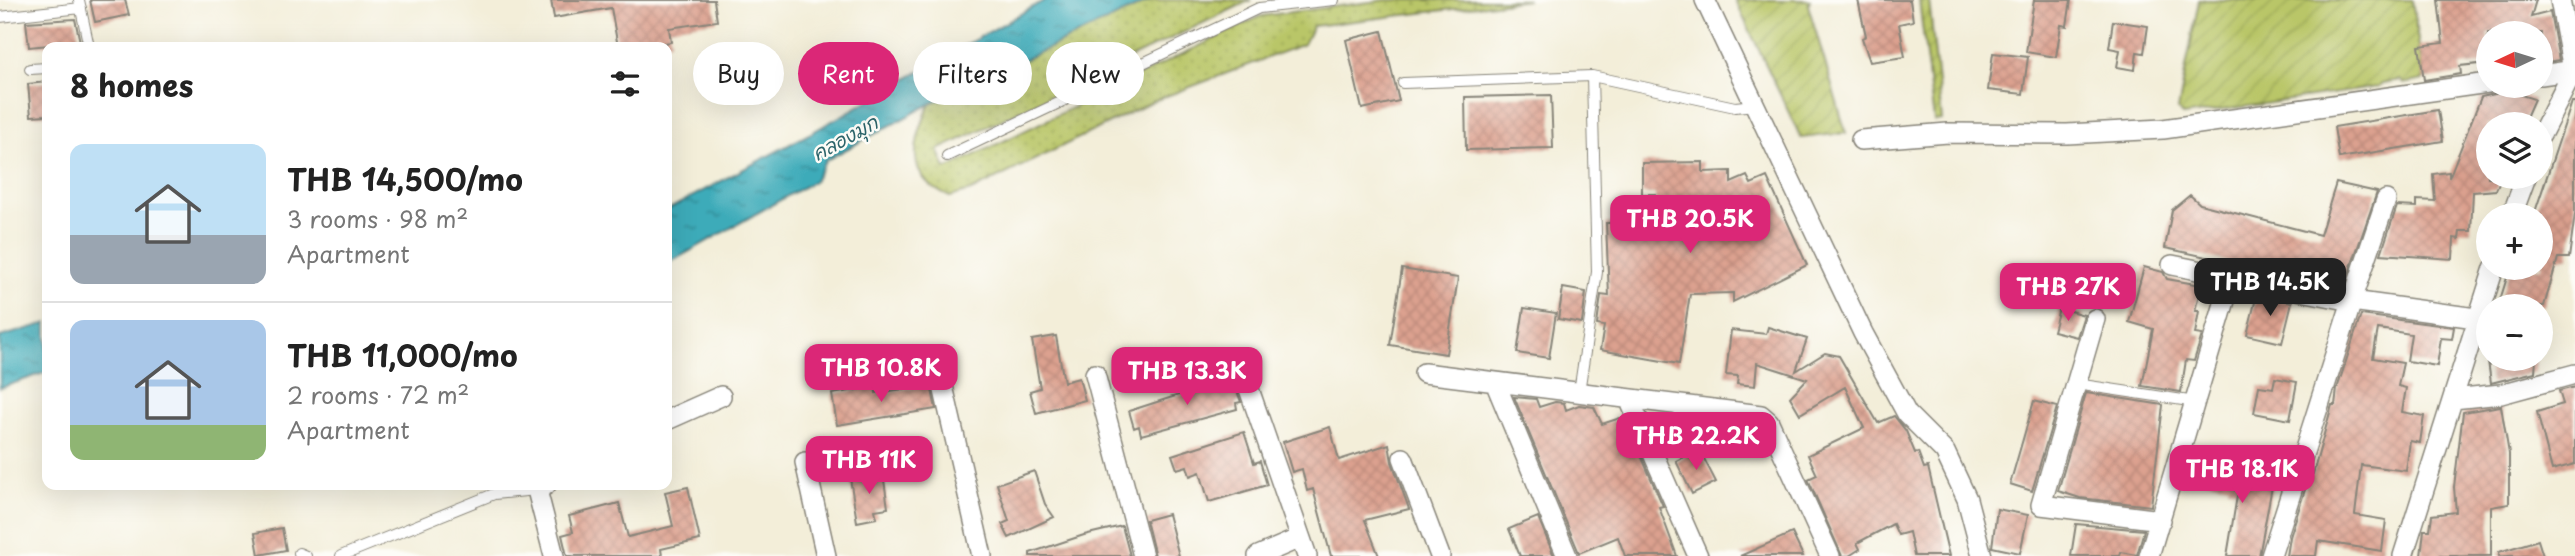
<!DOCTYPE html>
<html lang="en">
<head>
<meta charset="utf-8">
<style>
  :root { --surface:#fff; --page:#f2f2f2; --text:#222; --muted:#767676; --line:#e0e0e0; --accent:#db2777 }
  body { margin:0; font-family:"Playpen Sans","Playpen Sans Thai",sans-serif; background:var(--page); color:var(--text); height:100vh; display:flex; flex-direction:column; font-size:26px; white-space:nowrap }
  * { box-sizing:border-box; margin:0 }
  p { font-size:23px; color:var(--muted) }
  .icon { flex:none; width:38px; height:38px; fill:none; stroke:currentColor; stroke-width:2; stroke-linecap:round; stroke-linejoin:round }
  .map { position:relative; flex:1; overflow:hidden }
  .drawer { position:absolute; left:42px; top:42px; width:630px; height:448px; display:flex; flex-direction:column; background:var(--surface); border-radius:14px; box-shadow:0 7px 28px #0002 }
  .drawer>* { flex:none }
  .banner { position:absolute; left:693px; top:42px; width:665px; height:63px; display:flex; gap:14px }
  .needle { width:46px; rotate:266deg }
  .buttons { position:absolute; left:2476px; top:21px; display:grid; gap:14px }
  .buttons a { display:grid; place-items:center; width:77px; height:77px; border-radius:50%; background:var(--surface); box-shadow:0 7px 28px #0002; font-size:35px }
  .price { position:absolute; translate:-50% -60px; padding:0 16px; border-radius:14px; background:var(--accent); color:#fff; font-size:23px; line-height:46px; filter:drop-shadow(0 2px 4px #0008) }
  .price::after { content:''; position:absolute; left:50%; top:42px; width:21px; height:16px; margin-left:-10px; background:inherit; clip-path:polygon(0 0,100% 0,50% 100%) }
  .price.on { background:#222; color:#fff }
  ul { padding:0; list-style:none }
  li { display:flex; align-items:center; gap:21px; height:175px; padding:0 28px }
  li+li { border-top:2px solid var(--line) }
  li span { display:grid; place-items:center; flex:none; width:196px; height:140px; border-radius:14px; color:#555 }
  li>.icon { margin-inline-start:auto }
  span .icon { width:84px; height:84px; fill:#fffc; stroke-width:1 }
  li b { font-size:30px }
  h2 { display:flex; justify-content:space-between; align-items:center; height:84px; padding:0 28px; font-size:30px }
  .chip { padding:0 24px; border-radius:32px; background:var(--surface); box-shadow:0 7px 28px #0002; font-size:24px; line-height:63px }
  .chip.on { background:var(--accent); color:#fff }
  .map>svg:first-child { display:block }
  .grass { fill:url(#grass-dots); stroke:#6a7142; stroke-width:2 }
  .garden { fill:url(#garden-furrows); stroke:#6a7142; stroke-width:2 }
  .water { fill:url(#water-ripples); stroke:#2c646a; stroke-width:2 }
  .building { fill:url(#building-cross-hatch) }
  .lines { fill:none; stroke-linecap:round; stroke-linejoin:round }
  .lane-casing { stroke:#88857a; stroke-width:12 }
  .street-casing { stroke:#88857a; stroke-width:22 }
  .lane { stroke:#fff; stroke-width:10 }
  .street { stroke:#fff; stroke-width:19 }
  .labels { text-anchor:middle; stroke-width:5; stroke-linejoin:round; paint-order:stroke }
  .water-label { font-size:19px; font-style:italic; fill:#2c646a; stroke:#fdfcf7 }
</style>
</head>
<body>
<div class="map">
<svg width="2575" height="556" viewBox="0 0 2575 556">
  <defs>
    <pattern id="grass-dots" width="8" height="8" patternUnits="userSpaceOnUse" patternTransform="scale(1.75)"><rect width="8" height="8" fill="#b9c668"/><path d="M2 2h.1M6 6h.1" fill="none" stroke="#9eaa5a" stroke-width="1.8" stroke-linecap="round"/></pattern>
    <pattern id="garden-furrows" width="10" height="10" patternUnits="userSpaceOnUse" patternTransform="scale(1.75)"><rect width="10" height="10" fill="#b9c668"/><path d="M-1 1l2-2M0 10L10 0M9 11l2-2" fill="none" stroke="#9eaa5a"/></pattern>
    <pattern id="water-ripples" width="26" height="14" patternUnits="userSpaceOnUse" patternTransform="scale(1.75)"><rect width="26" height="14" fill="#3cabb9"/><path d="M2 4q2-2 4 0t4 0M15 11q2-2 4 0t4 0" fill="none" stroke="#328a96"/></pattern>
    <pattern id="building-cross-hatch" width="8" height="8" patternUnits="userSpaceOnUse" patternTransform="scale(1.75)"><rect width="8" height="8" fill="#dca18f"/><path d="M0 0l8 8M0 8l8-8" fill="none" stroke="#bc8a7b"/></pattern>
  </defs>
  <rect width="100%" height="100%" fill="#fdfcf7"/>
  <filter id="ink" filterUnits="userSpaceOnUse"><feTurbulence type="fractalNoise" baseFrequency=".0143" numOctaves="2"/><feDisplacementMap in="SourceGraphic" scale="14" xChannelSelector="R" yChannelSelector="G"/><feConvolveMatrix kernelMatrix="1 2 1 2 8 2 1 2 1" color-interpolation-filters="sRGB"/></filter>
  <filter id="wash" filterUnits="userSpaceOnUse"><feTurbulence type="fractalNoise" baseFrequency=".00686" numOctaves="4" result="noise"/><feDisplacementMap in="SourceGraphic" scale="28" xChannelSelector="R" yChannelSelector="G"/><feGaussianBlur stdDeviation="1.57" result="paint"/><feColorMatrix in="noise" values="0 0 0 0 0 0 0 0 0 0 0 0 0 0 0 0 0 1.4 0 .05"/><feComposite in="paint" operator="in"/></filter>
  <g filter="url(#wash)">
    <rect width="100%" height="100%" fill="#f3eed9"/>
    <path class="grass" d="M1151,0h100l-313,150 8,19 315,-153 125,-16h142l-215,26 -9,18 -148,56 -185,91 -21,6c-47,-20 -37,-53 -20,-93z"/>
    <path class="garden" d="M1735,0h75l-2,5 38,128 -45,5z
      M1919,0h10l13,120 -8,1z
      M2199,0h213l12,80 -21,4 -3,-4 -18,3 -4,4 -195,29 -5,-6z"/>
    <path class="water" d="M1045,0h106l-221,104 -104,56 -12,21 -147,83v-54l142,-76z
      M47,323v49l-47,16v-51z"/>
    <g id="blocks">
      <path class="building" d="M90,0h35l4,15 -34,7z
        M551,0h163l3,21 -48,7 2,14 -12,2 1,3h-42l-7,-39 -57,10z
        M1858,0h52l3,21 -14,3 6,33 -35,5 -8,-24 4,-2z
        M2034,0h37l-4,26 -6,-1 -5,32 -30,-5z
        M2438,0h98l-5,17 19,-5 9,48 -18,3v-30h-53v30l-28,3 1,8 -37,6 -5,-34 24,-3z
        M75,19l5,23 -51,5 -3,-25z
        M2113,21l35,5 -4,27 -7,-1 -2,18 -18,-3 3,-17 -11,-2z
        M1382,31l17,70 -37,8 -16,-69z
        M1993,53l35,4 -5,37 -35,-4z
        M47,82v33l-16,1 -3,-32z
        M2509,91l25,8 -11,25h-35v53h14l-6,13 -23,2 -2,39h-11l-1,8 -5,-1 -1,21 -72,-5 16,-48 20,1v-7l18,1 -2,-27 16,-2v6l32,-81z
        M1551,95l2,53 -87,2 -1,-53z
        M2572,102h3v112l-6,44h-11l-14,48h-39l1,-4 -6,-2 10,-32h31v-53h-7z
        M2438,110l5,31 -104,17 -5,-31z
        M1703,162v10l28,-1v12l16,-7 4,8 16,-7 40,88 -74,37v-9l-43,1 -11,70 -79,-14 4,-24 -7,-1 4,-30 8,1 -3,-73 49,-1v-28h-13v-31z
        M2336,183l41,9 -33,95 -179,-39 7,-38 18,-15 10,9 120,31z
        M2144,267l19,5 4,7 34,6 -6,26h4l-4,23 7,1 -8,26 -8,-1 -5,32 -39,-6 11,-57 -24,-7z
        M1402,269l56,9 -12,76 -56,-9z
        M1563,288l23,4 -4,31 -24,-4z
        M2257,294l35,8 -10,41 -35,-8z
        M1524,308l32,5 -7,45 -32,-5z
        M2059,308l25,7 -7,22 -24,-6z
        M2361,315l93,12 -2,12 -11,-1 -4,28 -30,-5 4,-27 -33,-5 -5,29 30,5 -5,23 8,2 -4,24 22,4 -4,27 -10,-2 -4,30 -45,-6 -6,50 31,5 -4,31 -64,-10 -2,15h-29l3,-19 20,-63h3l19,-69h3l2,-16z
        M1768,327l39,12 -11,32 29,-18 14,3 39,67 16,-7 12,15 9,22 3,-1 6,16 4,-1 21,89h-35l-5,-24 -11,3 -5,-11 -36,19 3,6 -11,7h-7l-34,-77 9,-4 -9,-20 56,-27 -19,-41 -45,27 -10,-17 17,-18 -50,-16 -2,23 -18,-2 1,-8 -12,-1 5,-45 35,4z
        M1056,336l8,46 15,-4 6,22 -49,13 -6,-22 10,-3 -8,-48z
        M2536,359l-1,13 -44,11 -3,-22z
        M1232,378l9,24 -5,1 1,6 -96,26 -2,-9 -5,2 -5,-17z
        M2275,378l22,4 -7,38 -36,-7 5,-27 14,2z
        M931,385l5,24 -99,16 -5,-31 43,-7 1,6z
        M2575,387v77l-23,6 -15,-58 26,-8 -4,-13z
        M2086,393l77,12 -12,101 -71,-8 -22,-7z
        M1514,397l22,2 3,8 16,-5 9,1 2,7 13,-5 15,2 8,17 18,-6 14,35 5,-2 24,55 -4,1 18,49h-52l-7,-19 -39,16z
        M2034,401l23,6 -25,84 -22,-7z
        M2501,406l8,48v50l-18,3v49h-70l3,-26h6l2,-15 24,-3 -2,-25 9,-75z
        M1330,427l9,33 50,-16 3,18 17,47 -44,11 14,36h-48l-18,-67 -6,2 -5,-22 -10,3 -9,-30z
        M1244,432l10,31 6,-2 7,24 -58,17 -9,-30 -10,4 -3,-10 -10,3 -5,-14z
        M1699,449l17,33 -24,12 -16,-33z
        M854,457l2,15 -17,3 -2,-16z
        M2195,461l79,15 -15,80h-32l11,-66 -10,-2 1,-3 -37,-7z
        M1034,471l11,33 9,13 -45,21 -7,-14 7,-3 -12,-37z
        M883,473l5,35 -13,2 2,8 -20,4 -7,-44z
        M688,487l12,53 -39,9 1,7h-95l-5,-21 11,-3 -4,-16 50,-13 9,34 45,-11 -8,-34z
        M1997,509l31,6 -8,38 -28,-6z
        M1168,514l11,42h-24l-9,-36z
        M1538,517l16,39h-34l-11,-27z
        M2076,524l68,6 -7,25 -16,-3 -1,4h-49z
        M1122,526l8,30h-100v-3l54,-18z
        M282,528l4,22 -27,5 -4,-22z
        M1792,533l11,23h-63z
        M2538,540l5,16h-44v-4z"/>
    </g>
  </g>
  <g filter="url(#ink)">
    <use href="#blocks" fill-opacity="0" stroke="#88857a" stroke-width="2"/>
    <g class="lines">
      <defs>
        <path id="lane" d="M79,0l10,47
          M0,17l81,-9
          M30,69l17,-1
          M1403,83l189,-7 143,31 20,-2
          M947,156l312,-148 75,-8
          M2076,384l120,18
          M1579,392l18,-120 -5,-196
          M299,553l7,3
          M341,556l153,-62 43,-4"/>
        <path id="street" d="M1705,0l158,333 44,81 38,38 22,47 15,57
          M2560,0l13,70
          M2541,75l34,-5
          M2541,135l34,-67
          M1861,140l87,-7 119,1 96,-5 325,-46
          M2512,215l14,-38
          M2172,265l180,36 34,-101
          M2095,319l-54,186 120,15
          M1242,369l65,187
          M1424,373l337,42 8,7 61,134
          M1095,374l48,182
          M1495,382l72,174
          M943,386l39,170
          M1629,399l69,157
          M2453,399l48,-5 74,-20
          M667,420l54,-24
          M1403,458l37,98
          M805,462l21,94
          M546,485l-9,5 17,66
          M1258,556l42,-18
          M2149,556l83,-279
          M2271,556l81,-255 124,17
          M2403,556l91,-288"/>
      </defs>
      <use href="#lane" class="lane-casing"/>
      <use href="#street" class="street-casing"/>
      <use href="#lane" class="lane"/>
      <use href="#street" class="street"/>
    </g>
  </g>
  <g class="labels">
    <g class="water-label">
      <text transform="translate(845 138) rotate(-29)" y="7">คลองมุก</text>
    </g>
  </g>
</svg>
<div class="buttons">
<a><svg class="needle" viewBox="-14 -14 28 28"><path d="M0-13l5 13h-10z" fill="#e53935"/><path d="M0 13l5-13h-10z" fill="#767676"/></svg></a>
<a><svg class="icon" aria-label="layers" viewBox="0 0 24 24"><path d="M12 4l9 5-9 5-9-5zM3 14l9 5 9-5"/></svg></a>
<a>+</a>
<a>−</a>
</div>
<b class="price" style="left:1690px;top:255px">THB 20.5K</b>
<b class="price on" style="left:2270px;top:318px">THB 14.5K</b>
<b class="price" style="left:2068px;top:323px">THB 27K</b>
<b class="price" style="left:881px;top:404px">THB 10.8K</b>
<b class="price" style="left:1187px;top:407px">THB 13.3K</b>
<b class="price" style="left:1696px;top:472px">THB 22.2K</b>
<b class="price" style="left:869px;top:496px">THB 11K</b>
<b class="price" style="left:2242px;top:505px">THB 18.1K</b>
<div class="banner">
<a class="chip">Buy</a>
<a class="chip on">Rent</a>
<a class="chip">Filters</a>
<a class="chip">New</a>
</div>
<section class="drawer">
<h2>8 homes<svg class="icon" aria-label="filters" viewBox="0 0 24 24"><path d="M4 7h16M4 17h16"/><circle cx="9" cy="7" r="2"/><circle cx="15" cy="17" r="2"/></svg></h2>
<ul>
<li><span style="background:linear-gradient(#bfe0f5 65%,#9aa5b1 0)"><svg class="icon" aria-label="home" viewBox="0 0 24 24"><path d="M3 11l9-7 9 7M6 9v11h12V9"/></svg></span><div><b>THB 14,500/mo</b><p>3 rooms · 98 m²</p><p>Apartment</p></div></li>
<li><span style="background:linear-gradient(#a9c7e8 75%,#8fb573 0)"><svg class="icon" aria-label="home" viewBox="0 0 24 24"><path d="M3 11l9-7 9 7M6 9v11h12V9"/></svg></span><div><b>THB 11,000/mo</b><p>2 rooms · 72 m²</p><p>Apartment</p></div></li>
</ul>
</section>
</div>
</body>
</html>
